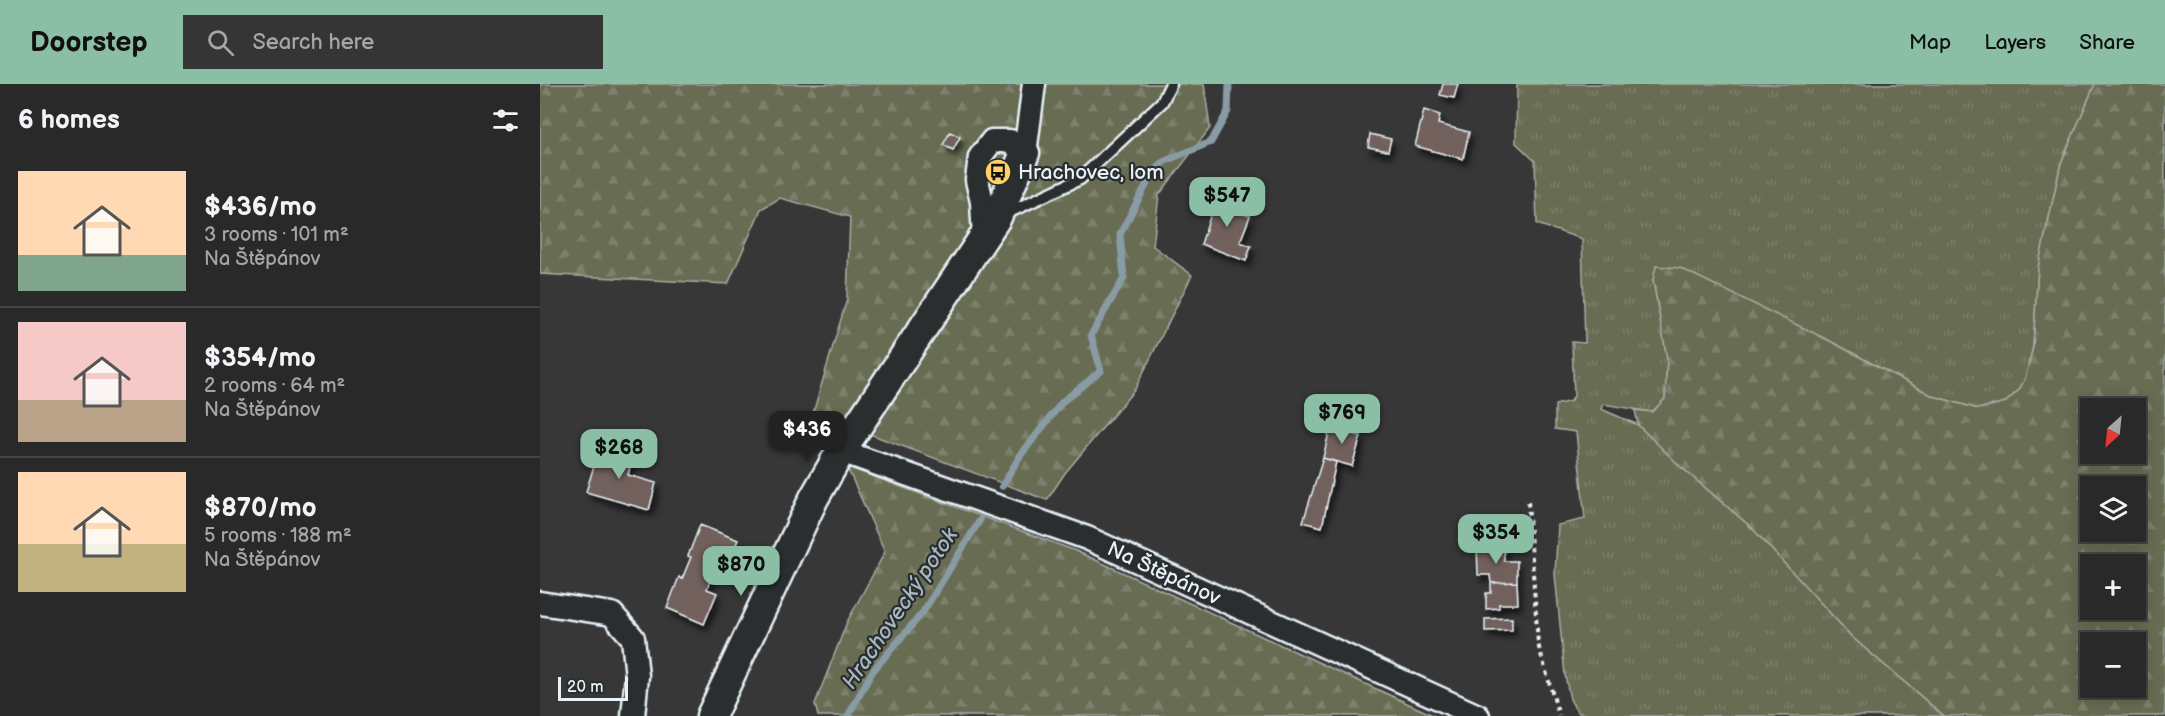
<!DOCTYPE html>
<html lang="en">
<head>
<meta charset="utf-8">
<style>
  :root { --surface:#2a2929; --page:#363535; --text:#f1f3f6; --muted:#a5a6a8; --line:#464546; --accent:#8abfa5 }
  body { margin:0; font-family:"Balsamiq Sans",sans-serif; background:var(--page); color:var(--text); height:100vh; display:flex; flex-direction:column; font-size:22px; white-space:nowrap }
  * { box-sizing:border-box; margin:0 }
  p { font-size:20px; color:var(--muted) }
  .icon { flex:none; width:33px; height:33px; fill:none; stroke:currentColor; stroke-width:2; stroke-linecap:round; stroke-linejoin:round }
  .map { position:relative; flex:1; overflow:hidden }
  .panel { display:flex; flex-direction:column; background:var(--surface); width:540px }
  .panel>* { flex:none }
  .needle { width:39px; rotate:207deg }
  .tools { position:absolute; left:1540px; top:314px; display:grid; gap:12px }
  .tools a { display:grid; place-items:center; width:66px; height:66px; border-radius:0px; background:var(--surface); box-shadow:0 3px 15px #0003,0 0 0 2px var(--line); font-size:30px }
  .scale { position:absolute; left:18px; bottom:15px; width:70px; box-sizing:border-box; padding-left:6px; border:3px solid #e8f1f8; border-top:0; font-size:16px; line-height:21px; white-space:nowrap; color:#e8f1f8; -webkit-text-stroke:4px #2a2d2e; paint-order:stroke }
  .price { position:absolute; translate:-50% -51px; padding:0 14px; border-radius:12px; background:var(--accent); color:#111; font-size:20px; line-height:39px; filter:drop-shadow(0 2px 3px #0008) }
  .price::after { content:''; position:absolute; left:50%; top:36px; width:18px; height:14px; margin-left:-9px; background:inherit; clip-path:polygon(0 0,100% 0,50% 100%) }
  .price.active { background:#222; color:#fff }
  ul { padding:0; list-style:none }
  li { display:flex; align-items:center; gap:18px; height:150px; padding:0 18px }
  li+li { border-top:2px solid var(--line) }
  li span { display:grid; place-items:center; flex:none; width:168px; height:120px; border-radius:0px; color:#555 }
  li>.icon { margin-inline-start:auto }
  span .icon { width:72px; height:72px; fill:#fffc; stroke-width:1 }
  li b { font-size:26px }
  h2 { display:flex; justify-content:space-between; align-items:center; height:72px; padding:0 18px; font-size:26px }
  header { display:flex; align-items:center; gap:36px; box-sizing:border-box; height:84px; padding:0 30px; background:var(--accent); color:#111 }
  header strong { font-size:28px }
  nav { display:flex; gap:33px; margin-inline-start:auto; font-size:21px }
  .search { width:420px; height:54px; background:var(--page); display:flex; align-items:center; gap:15px; box-sizing:border-box; padding:0 21px; border-radius:0px; color:var(--muted); font-size:22px }
  main { display:flex; flex:1; min-height:0 }
  .map>svg:first-child { display:block }
  .grass { fill:url(#grass-tufts); stroke:#a8aea5; stroke-width:1.5 }
  .forest { fill:url(#forest-firs); stroke:#a8aea5; stroke-width:1.5; fill-rule:evenodd }
  .lines { fill:none; stroke-linecap:round; stroke-linejoin:round }
  .stream { stroke:#899ca5; stroke-width:7 }
  .building { fill:#72605c; stroke:#e8f1f8; stroke-width:1.5; filter:url(#shadow) }
  .service-casing { stroke:#e8f1f8; stroke-width:15 }
  .minor-casing { stroke:#e8f1f8; stroke-width:27 }
  .tertiary-casing { stroke:#e8f1f8; stroke-width:33 }
  .path { stroke:#e8f1f8; stroke-width:4; stroke-dasharray:4.5 4.5; stroke-linecap:butt }
  .service { stroke:#2a2d2e; stroke-width:10 }
  .minor { stroke:#2a2d2e; stroke-width:22 }
  .tertiary { stroke:#2a2d2e; stroke-width:28 }
  .labels { text-anchor:middle; stroke-width:4.5; stroke-linejoin:round; paint-order:stroke }
  .poi-label { font-size:21px; fill:#e8f1f8; stroke:#2a2d2e; text-anchor:start }
  .street-label { font-size:21px; fill:#e8f1f8; stroke:#2a2d2e }
  .water-label { font-size:22px; font-style:italic; fill:#a8b8c1; stroke:#2a2d2e }
</style>
</head>
<body>
<header>
<strong>Doorstep</strong>
<div class="search"><svg class="icon" aria-label="search" viewBox="0 0 24 24"><circle cx="10" cy="10" r="6"/><path d="M15 15l6 6"/></svg>Search here</div>
<nav><a>Map</a><a>Layers</a><a>Share</a></nav>
</header>
<main>
<section class="panel">
<h2>6 homes<svg class="icon" aria-label="filters" viewBox="0 0 24 24"><path d="M4 7h16M4 17h16"/><circle cx="9" cy="7" r="2"/><circle cx="15" cy="17" r="2"/></svg></h2>
<ul>
<li><span style="background:linear-gradient(#ffd9b3 70%,#7fa58c 0)"><svg class="icon" aria-label="home" viewBox="0 0 24 24"><path d="M3 11l9-7 9 7M6 9v11h12V9"/></svg></span><div><b>$436/mo</b><p>3 rooms · 101 m²</p><p>Na Štěpánov</p></div></li>
<li><span style="background:linear-gradient(#f6c9c9 65%,#b9a48a 0)"><svg class="icon" aria-label="home" viewBox="0 0 24 24"><path d="M3 11l9-7 9 7M6 9v11h12V9"/></svg></span><div><b>$354/mo</b><p>2 rooms · 64 m²</p><p>Na Štěpánov</p></div></li>
<li><span style="background:linear-gradient(#ffd9b3 60%,#c2b280 0)"><svg class="icon" aria-label="home" viewBox="0 0 24 24"><path d="M3 11l9-7 9 7M6 9v11h12V9"/></svg></span><div><b>$870/mo</b><p>5 rooms · 188 m²</p><p>Na Štěpánov</p></div></li>
</ul>
</section>
<div class="map">
<svg width="1625" height="632" viewBox="0 0 1625 632">
  <defs>
    <pattern id="grass-tufts" width="24" height="20" patternUnits="userSpaceOnUse" patternTransform="scale(1.5)"><rect width="24" height="20" fill="#676c52"/><path d="M3 7l-1-3M5 7V3M7 7l1-3M15 17l-1-3M17 17v-4M19 17l1-3" fill="none" stroke="#7d816c"/></pattern>
    <pattern id="forest-firs" width="22" height="20" patternUnits="userSpaceOnUse" patternTransform="scale(1.5)"><rect width="22" height="20" fill="#676c52"/><path d="M5 1l3.5 6h-7zM16 11l3.5 6h-7z" fill="#7d816c"/></pattern>
    <filter id="shadow"><feDropShadow dx="3.5" dy="6" stdDeviation="3" flood-color="#0009"/></filter>
  </defs>
  <rect width="100%" height="100%" fill="#383737"/>
  <filter id="ink" filterUnits="userSpaceOnUse"><feTurbulence type="fractalNoise" baseFrequency=".0167" numOctaves="2"/><feDisplacementMap in="SourceGraphic" scale="12" xChannelSelector="R" yChannelSelector="G"/><feConvolveMatrix kernelMatrix="1 2 1 2 8 2 1 2 1" color-interpolation-filters="sRGB"/></filter>
  <g filter="url(#ink)">
    <path class="grass" d="M977,0h578l-34,79 -23,105 -5,79 -8,32 -6,11 -13,12 -28,7 -45,-13 -105,-56 -171,-74 -4,14 14,77 -2,42 -13,13 -49,-8 -2,5 37,16 42,41 71,61 102,111 91,78h-354l-13,-4 -7,-13 -5,-24 -10,-101 3,-49 27,-6 -9,-87 -21,-3v-24l16,-4 3,-5 -2,-54 13,1 -3,-104 -45,-15 -2,-63 -19,-18z"/>
    <path class="forest" d="M0,0h664l6,44 -51,67 -6,51 39,29 -57,114 -70,84 -18,27 -234,-87 34,-114 3,-82 -70,-19 -19,11 -33,75 -188,-10z
      M1555,0h70v632h-221l-91,-78 -102,-111 -71,-61 -42,-41 -3,-15 17,2 13,-13 2,-41 -14,-78 3,-14 24,2 148,72 105,56 45,13 28,-7 13,-12 6,-11 8,-32 5,-79 23,-105zM1551,324h45v45h-45zM1551,402h45v45h-45zM1551,480h45v45h-45zM1551,558h45v45h-45z
      M307,383l229,84 359,165h-617l-3,-12 32,-82 38,-70z"/>
    <g class="lines">
      <path class="stream" d="M462,402l18,-30 43,-55 38,-30 -10,-36 33,-57 -4,-44 30,-56 13,-16 48,-20 17,-31 1,-27
        M308,632l24,-44 51,-60 57,-92"/>
    </g>
    <path class="building" d="M903,0h15l-4,14 -14,-3z
      M884,26l16,5 -2,9 31,8 -6,27 -48,-13z
      M410,48l10,5 -7,13 -10,-5z
      M830,50l21,5 -3,12 -20,-4z
      M678,109l21,7 -2,3 6,2 -2,8 9,3 -10,26 11,4 -5,15 -45,-17z
      M796,338l12,3 -2,7 15,4 -9,30 -29,-8 7,-30 4,1z
      M60,362l33,10 -5,19 28,8 -7,27 -63,-18z
      M783,374l13,4 -14,65 -19,-5z
      M160,441l38,15 -4,9 5,9 -10,5 -3,8 -11,-4 -8,22 10,4 -13,31 -37,-16 12,-31 3,2 9,-22 -3,-1z
      M964,461v16h13v21l-26,1 -1,-8h-12l-1,-29z
      M977,498l1,22h-19v4l-13,1v-16h5v-10z
      M972,534v12l-27,1v-12z"/>
    <g class="lines">
      <defs>
        <path id="service" d="M463,131l77,-36 82,-77 9,-18"/>
        <path id="minor" d="M485,69l9,-69
          M444,154l-2,-36 -5,-22 3,-23 12,-16h18l15,12
          M301,367l246,87 391,178
          M0,519l72,11 21,24 4,38 -4,40"/>
        <path id="tertiary" d="M171,632l103,-218 27,-47 156,-234 28,-64"/>
      </defs>
      <use href="#service" class="service-casing"/>
      <use href="#minor" class="minor-casing"/>
      <use href="#tertiary" class="tertiary-casing"/>
      <path class="path" d="M988,418l10,142 21,72"/>
      <use href="#service" class="service"/>
      <use href="#minor" class="minor"/>
      <use href="#tertiary" class="tertiary"/>
    </g>
  </g>
  <defs>
    <symbol id="bus-disc" viewBox="-11 -11 22 22"><circle r="9.5" fill="#ffd166" stroke="#2a2d2e"/><path d="M-5-6H5V4H4V6H2V4H-2V6H-4V4H-5ZM-3.5-4V0h7V-4ZM-3.5 1.2v1.5H-2V1.2ZM2 1.2v1.5H3.5V1.2Z" fill="#111"/></symbol>
  </defs>
  <g fill-rule="evenodd">
    <use href="#bus-disc" x="443" y="73" width="30" height="30"/>
  </g>
  <g class="labels">
    <g class="poi-label">
      <text x="478" y="95">Hrachovec, lom</text>
    </g>
    <g class="street-label">
      <text transform="translate(624 489) rotate(25)" y="7">Na Štěpánov</text>
    </g>
    <g class="water-label">
      <text transform="translate(359 524) rotate(-56)" y="8">Hrachovecký potok</text>
    </g>
  </g>
</svg>
<div class="tools">
<a><svg class="needle" viewBox="-14 -14 28 28"><path d="M0-13l5 13h-10z" fill="#e53935"/><path d="M0 13l5-13h-10z" fill="#a5a6a8"/></svg></a>
<a><svg class="icon" aria-label="layers" viewBox="0 0 24 24"><path d="M12 4l9 5-9 5-9-5zM3 14l9 5 9-5"/></svg></a>
<a>+</a>
<a>−</a>
</div>
<div class="scale">20 m</div>
<b class="price" style="left:687px;top:144px">$547</b>
<b class="price" style="left:802px;top:361px">$769</b>
<b class="price active" style="left:267px;top:378px">$436</b>
<b class="price" style="left:79px;top:396px">$268</b>
<b class="price" style="left:956px;top:481px">$354</b>
<b class="price" style="left:201px;top:513px">$870</b>
</div>
</main>
</body>
</html>
